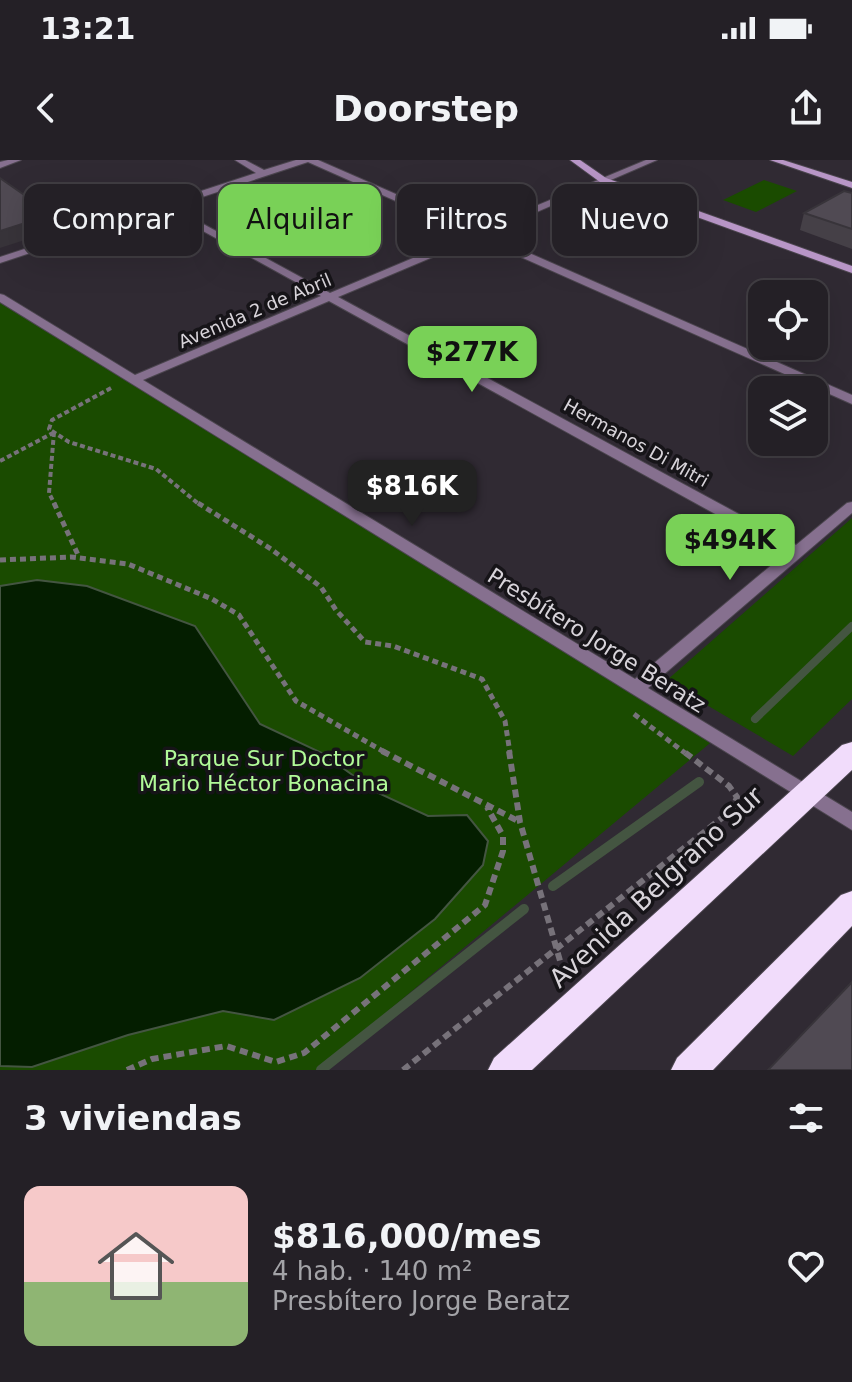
<!DOCTYPE html>
<html lang="es">
<head>
<meta charset="utf-8">
<style>
  :root { --surface:#242026; --page:#2c282e; --text:#f1f3f6; --muted:#a3a3a7; --line:#413e43; --accent:#79d157 }
  body { margin:0; font-family:"DejaVu Sans",sans-serif; background:var(--page); color:var(--text); height:100vh; display:flex; flex-direction:column; font-size:30px; white-space:nowrap }
  * { box-sizing:border-box; margin:0 }
  p { font-size:26px; color:var(--muted) }
  .icon { flex:none; width:44px; height:44px; fill:none; stroke:currentColor; stroke-width:2; stroke-linecap:round; stroke-linejoin:round }
  .map { position:relative; height:910px; overflow:hidden }
  .drawer { display:flex; flex-direction:column; background:var(--surface); flex:1 }
  .drawer>* { flex:none }
  .guide { position:absolute; left:24px; top:24px; width:804px; height:72px; display:flex; gap:16px }
  .buttons { position:absolute; left:748px; top:120px; display:grid; gap:16px }
  .buttons a { display:grid; place-items:center; width:80px; height:80px; border-radius:16px; background:var(--surface); box-shadow:0 8px 32px #0002,0 0 0 2px var(--line); font-size:40px }
  .price { position:absolute; translate:-50% -68px; padding:0 18px; border-radius:16px; background:var(--accent); color:#111; font-size:26px; line-height:52px; filter:drop-shadow(0 2px 4px #0008) }
  .price::after { content:''; position:absolute; left:50%; top:48px; width:24px; height:18px; margin-left:-12px; background:inherit; clip-path:polygon(0 0,100% 0,50% 100%) }
  .price.selected { background:#222; color:#fff }
  ul { padding:0; list-style:none }
  li { display:flex; align-items:center; gap:24px; height:200px; padding:0 24px }
  li+li { border-top:2px solid var(--line) }
  li span { display:grid; place-items:center; flex:none; width:224px; height:160px; border-radius:16px; color:#555 }
  li>.icon { margin-inline-start:auto }
  span .icon { width:96px; height:96px; fill:#fffc; stroke-width:1 }
  li b { font-size:34px }
  h2 { display:flex; justify-content:space-between; align-items:center; height:96px; padding:0 24px; font-size:34px }
  .pill { padding:0 28px; border-radius:16px; background:var(--surface); box-shadow:0 8px 32px #0002,0 0 0 2px var(--line); font-size:28px; line-height:72px }
  .pill.selected { background:var(--accent); color:#111 }
  .status { display:flex; justify-content:space-between; align-items:center; height:56px; padding:0 40px; background:var(--surface); direction:ltr }
  .status svg { height:22px; fill:currentColor }
  header { display:flex; justify-content:space-between; align-items:center; height:104px; padding:0 24px; background:var(--surface); font-size:36px; font-weight:700 }
  .map>svg:first-child { display:block }
  .green { fill:#1a4b00 }
  .water { fill:#041e00; stroke:#445541; stroke-width:2 }
  .lines { fill:none; stroke-linecap:round; stroke-linejoin:round }
  .stream-far1 { stroke:#445541; stroke-width:8 }
  .stream { stroke:#445541; stroke-width:10 }
  .street-casing { stroke:#4b454e; stroke-width:2 }
  .secondary-casing { stroke:#4b454e; stroke-width:2 }
  .highway-casing { stroke:#4b454e; stroke-width:2 }
  .path-far2 { stroke:#77727a; stroke-width:4; stroke-dasharray:5 3; stroke-linecap:butt }
  .path-far1 { stroke:#77727a; stroke-width:5; stroke-dasharray:6 4; stroke-linecap:butt }
  .path { stroke:#77727a; stroke-width:6; stroke-dasharray:8 5; stroke-linecap:butt }
  .street { fill:#86708f; fill-rule:evenodd }
  .secondary { fill:#b896c7; fill-rule:evenodd }
  .highway { fill:#f1dcfb; fill-rule:evenodd }
  .wall { fill:#454047 }
  .shaded-wall { fill:#38343a }
  .building { fill:#504a53; stroke:#38343a; stroke-width:2 }
  .labels { text-anchor:middle; stroke-width:7; stroke-linejoin:round; paint-order:stroke }
  .far-street-label { font-size:18px; fill:#d8d4da; stroke:#161418 }
  .street-label { font-size:22px; fill:#d8d4da; stroke:#161418 }
  .park-label { font-size:22px; fill:#b1fa98; stroke:#161418 }
  .near-street-label { font-size:26px; fill:#d8d4da; stroke:#161418 }
</style>
</head>
<body>
<div class="status"><b>13:21</b><svg viewBox="0 0 49 12"><path d="M0 12V9h3v3zM5 12V6h3v6zM10 12V3h3v9zM15 12V0h3v12zM26 1h20v11H26zM47 4h2v5h-2z"/></svg></div>
<header><svg class="icon" aria-label="back" viewBox="0 0 24 24"><path d="M15 5l-7 7 7 7"/></svg>Doorstep<svg class="icon" aria-label="share" viewBox="0 0 24 24"><path d="M12 15V3M7 8l5-5 5 5M5 13v7h14v-7"/></svg></header>
<div class="map">
<svg width="852" height="910" viewBox="0 0 852 910">
  <rect width="100%" height="100%" fill="#302a33"/>
  <path class="green" d="M764,20l33,11 -41,21 -33,-12z
    M0,137l715,442 -398,331h-317z
    M852,358v181l-59,57 -127,-75z"/>
  <path class="water" d="M37,420l50,6 108,40 65,98 62,29 54,39 52,24 39,-1 21,26 -5,24 -48,54 -75,59 -86,42 -51,-9 -95,24 -96,32 -32,-1v-480z"/>
  <g class="lines">
    <path class="stream-far1" d="M755,559l97,-93"/>
    <path class="stream" d="M553,726l146,-104
      M321,910l203,-161"/>
    <defs>
      <path id="street" d="M8,0h13l-21,8v-6z
        M235,0h10l19,10 32,-10h22l160,70 168,-70h11l-171,74 366,161v9l-374,-166 -140,59 458,248 51,-42 5,-1v11l-204,175 204,124v18l-852,-528v-8l4,1 131,80 186,-79 -158,-87 -163,54v-6l256,-84zM308,2l162,72 -140,59 -158,-86zM329,141l457,252 -151,126 -492,-299z"/>
      <path id="secondary" d="M570,0h10l26,18 246,88v7l-252,-91z
        M770,0h13l69,22v6z"/>
      <path id="highway" d="M852,582v28l-320,300h-44l6,-12 348,-313z
        M852,731v35l-139,144h-42l6,-12 164,-163z"/>
    </defs>
    <use href="#street" class="street-casing"/>
    <use href="#secondary" class="secondary-casing"/>
    <use href="#highway" class="highway-casing"/>
    <path class="path-far2" d="M111,228l-59,32 -3,9 20,13 87,27 44,36
      M54,272l-5,61 6,12
      M0,301l53,-28"/>
    <path class="path-far1" d="M54,343l25,54
      M198,343l73,46 50,38 15,23 29,32 28,4 89,33 23,42 5,32
      M0,400l71,-3 57,7 84,35 27,16 57,86 90,52
      M634,554l51,39"/>
    <path class="path" d="M382,591l138,71
      M509,591l11,71 45,156
      M127,910l25,-11 74,-13 50,16 28,-9 181,-148 18,-54v-15l-16,-29
      M403,910l329,-260 5,-13 -8,-11 -46,-35"/>
    <use href="#street" class="street"/>
    <use href="#secondary" class="secondary"/>
    <use href="#highway" class="highway"/>
  </g>
  <path class="wall" d="M852,33v56l-52,-19 4,-17z"/>
  <path class="shaded-wall" d="M82,45l4,15 -86,28v-17z"/>
  <path class="building" d="M0,18l30,21 28,-9 24,15 -82,26z
    M844,31l8,2v36l-48,-16z
    M852,822v88h-84z"/>
  <g class="labels">
    <g class="far-street-label">
      <text transform="translate(255 151) rotate(-23)" y="6">Avenida 2 de Abril</text>
      <text transform="translate(636 283) rotate(29)" y="6">Hermanos Di Mitri</text>
    </g>
    <g class="street-label">
      <text transform="translate(597 480) rotate(32)" y="8">Presbítero Jorge Beratz</text>
    </g>
    <g class="park-label">
      <text x="264" y="606">Parque Sur Doctor<tspan x="264" dy="25">Mario Héctor Bonacina</tspan></text>
    </g>
    <g class="near-street-label">
      <text transform="translate(656 727) rotate(-43)" y="9">Avenida Belgrano Sur</text>
    </g>
  </g>
</svg>
<div class="buttons">
<a><svg class="icon" aria-label="locate" viewBox="0 0 24 24"><circle cx="12" cy="12" r="6"/><path d="M12 2v4M12 18v4M2 12h4M18 12h4"/></svg></a>
<a><svg class="icon" aria-label="layers" viewBox="0 0 24 24"><path d="M12 4l9 5-9 5-9-5zM3 14l9 5 9-5"/></svg></a>
</div>
<b class="price" style="left:472px;top:234px">$277K</b>
<b class="price selected" style="left:412px;top:368px">$816K</b>
<b class="price" style="left:730px;top:422px">$494K</b>
<div class="guide">
<a class="pill">Comprar</a>
<a class="pill selected">Alquilar</a>
<a class="pill">Filtros</a>
<a class="pill">Nuevo</a>
</div>
</div>
<section class="drawer">
<h2>3 viviendas<svg class="icon" aria-label="filters" viewBox="0 0 24 24"><path d="M4 7h16M4 17h16"/><circle cx="9" cy="7" r="2"/><circle cx="15" cy="17" r="2"/></svg></h2>
<ul>
<li><span style="background:linear-gradient(#f6c9c9 60%,#8fb573 0)"><svg class="icon" aria-label="home" viewBox="0 0 24 24"><path d="M3 11l9-7 9 7M6 9v11h12V9"/></svg></span><div><b>$816,000/mes</b><p>4 hab. · 140 m²</p><p>Presbítero Jorge Beratz</p></div><svg class="icon" aria-label="heart" viewBox="0 0 24 24"><path d="M12 20l-8-8c-3-5 5-10 8-4 3-6 11-1 8 4z"/></svg></li>
</ul>
</section>
</body>
</html>
